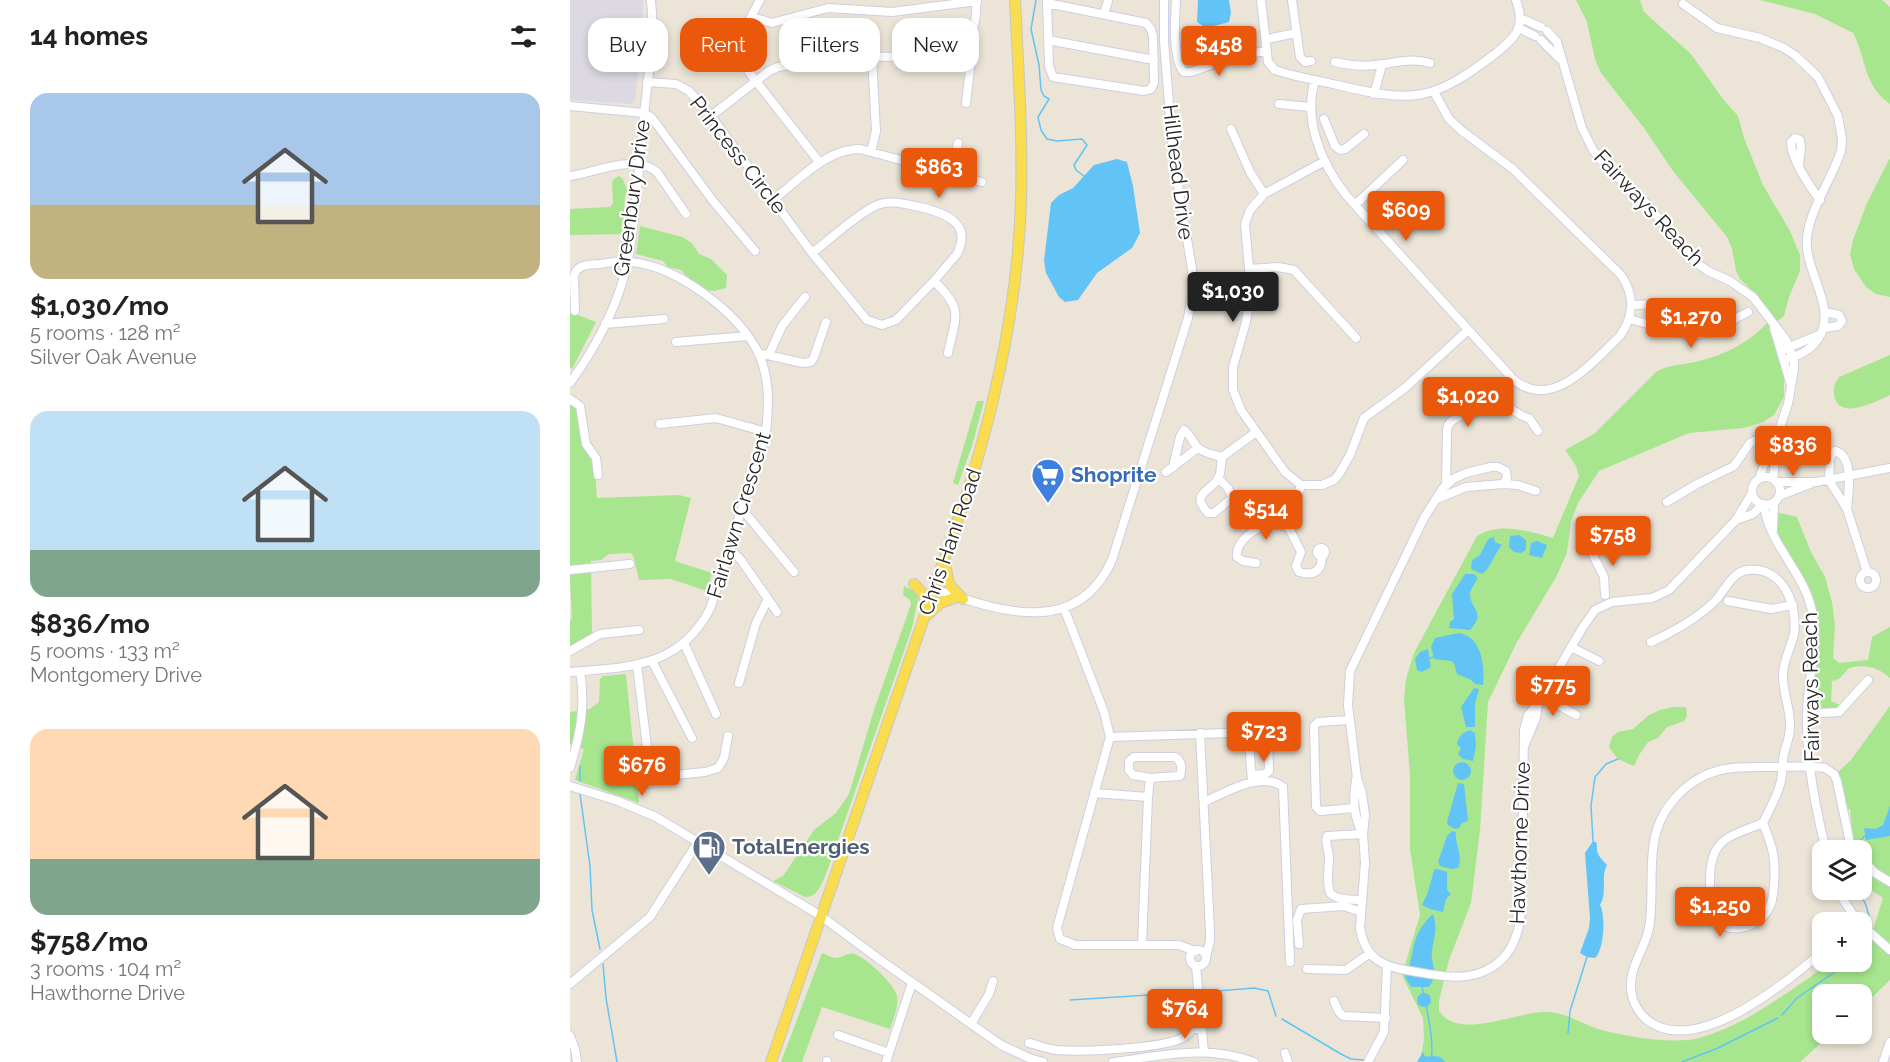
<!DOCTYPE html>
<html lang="en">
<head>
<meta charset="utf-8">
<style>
  :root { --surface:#fff; --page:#f2f2f2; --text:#222; --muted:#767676; --accent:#ea580c }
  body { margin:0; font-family:Raleway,sans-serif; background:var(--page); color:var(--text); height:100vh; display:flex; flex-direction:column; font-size:22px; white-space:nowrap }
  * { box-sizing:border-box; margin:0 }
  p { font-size:20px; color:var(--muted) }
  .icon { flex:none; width:33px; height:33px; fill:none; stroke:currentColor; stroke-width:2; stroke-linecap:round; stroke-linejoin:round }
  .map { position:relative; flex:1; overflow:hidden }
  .details { display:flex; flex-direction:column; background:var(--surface); width:570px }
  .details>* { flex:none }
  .hud { position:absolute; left:18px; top:18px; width:570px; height:54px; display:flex; gap:12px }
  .tools { position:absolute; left:1242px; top:840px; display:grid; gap:12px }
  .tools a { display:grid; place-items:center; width:60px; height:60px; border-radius:12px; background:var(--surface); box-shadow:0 3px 9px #0003; font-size:30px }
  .price { position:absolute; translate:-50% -51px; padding:0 14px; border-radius:6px; background:var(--accent); color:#fff; font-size:20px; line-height:39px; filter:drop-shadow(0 2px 3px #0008) }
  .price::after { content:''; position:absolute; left:50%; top:36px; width:18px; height:14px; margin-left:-9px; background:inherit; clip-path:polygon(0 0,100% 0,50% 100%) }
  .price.active { background:#222; color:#fff }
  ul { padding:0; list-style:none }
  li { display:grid; align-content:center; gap:12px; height:318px; padding:0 30px }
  li span { display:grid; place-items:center; height:186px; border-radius:18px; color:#555 }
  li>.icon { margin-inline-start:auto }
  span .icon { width:108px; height:108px; fill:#fffc; stroke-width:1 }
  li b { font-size:26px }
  h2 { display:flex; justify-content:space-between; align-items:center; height:72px; padding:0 30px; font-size:26px }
  .tag { padding:0 21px; border-radius:18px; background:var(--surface); box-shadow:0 3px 9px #0003; font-size:21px; line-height:54px }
  .tag.active { background:var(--accent); color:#fff }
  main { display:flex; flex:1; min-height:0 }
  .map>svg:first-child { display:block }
  .industrial { fill:#dcd9e3 }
  .green { fill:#a7e68f }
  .water { fill:#62c4f6 }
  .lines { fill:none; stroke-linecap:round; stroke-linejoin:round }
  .stream { stroke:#62c4f6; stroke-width:1.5 }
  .minor-casing { stroke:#cdcfe2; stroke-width:10 }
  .major-casing { stroke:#c7c7c7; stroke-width:12 }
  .minor { stroke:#fff; stroke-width:8 }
  .major { stroke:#f9dd4e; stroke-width:10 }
  .labels { text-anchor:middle; stroke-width:4.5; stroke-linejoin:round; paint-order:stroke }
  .street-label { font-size:21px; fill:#272727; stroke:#fff }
  .shop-label { font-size:21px; font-weight:bold; fill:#366cbe; stroke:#fff; text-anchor:start }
  .service-label { font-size:21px; font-weight:bold; fill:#4e5e75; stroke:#fff; text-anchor:start }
</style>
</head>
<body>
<main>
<section class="details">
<h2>14 homes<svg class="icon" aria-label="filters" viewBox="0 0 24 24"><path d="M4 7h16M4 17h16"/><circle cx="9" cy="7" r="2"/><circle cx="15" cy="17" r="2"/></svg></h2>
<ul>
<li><span style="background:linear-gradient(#a9c7e8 60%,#c2b280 0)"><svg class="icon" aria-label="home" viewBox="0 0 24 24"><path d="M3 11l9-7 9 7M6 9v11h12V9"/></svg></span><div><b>$1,030/mo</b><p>5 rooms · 128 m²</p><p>Silver Oak Avenue</p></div></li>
<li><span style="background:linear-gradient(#bfe0f5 75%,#7fa58c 0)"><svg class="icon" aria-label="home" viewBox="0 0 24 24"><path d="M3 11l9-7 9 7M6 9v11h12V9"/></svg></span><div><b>$836/mo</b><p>5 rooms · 133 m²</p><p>Montgomery Drive</p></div></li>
<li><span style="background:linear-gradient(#ffd9b3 70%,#7fa58c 0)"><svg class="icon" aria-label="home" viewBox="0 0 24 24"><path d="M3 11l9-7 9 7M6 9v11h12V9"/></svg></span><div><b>$758/mo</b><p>3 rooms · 104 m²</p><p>Hawthorne Drive</p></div></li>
</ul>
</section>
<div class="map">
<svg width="1320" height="1062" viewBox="0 0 1320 1062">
  <rect width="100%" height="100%" fill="#ebe4d7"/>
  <path class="industrial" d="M0,0h73v31l-8,70 -3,3 -62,-4z"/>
  <path class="green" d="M1006,0h64l4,12 47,42 32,45 15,17 6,22 19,47 27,46 10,24v16l-11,26 -5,19 -15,11 13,39 2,12v19l-10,18 -11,7 -19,6 -55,5 -90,38 -21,32 -7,18 -4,32 -11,24 -40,67 -28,58 -8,128 -9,73 -22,57 -10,41v10c20,31 80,-1 109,1 18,1 31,10 47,16 25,8 79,17 104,10 37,-10 70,-33 101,-54 10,-6 20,-16 30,-21 7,-4 23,-1 32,-1v-24l12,-11 9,-29 -21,-14v-34h-14l-2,-2 7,-7 -3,-32 -4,2 -8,-39 13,-12 39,-54v274l-28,27v-13h-40v40h9l-31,28h-380l4,-22 -1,-22 -21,-43 18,-60 -10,-66v-73l-6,-77 2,-20 8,-26 63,-117c23,-15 53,-4 76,2l26,-62 -3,-10 -11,-16 29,-16 62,-62c15,-9 34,-7 50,-13 15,-4 30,-11 43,-20 9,-6 16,-15 25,-22l-17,-22 -18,-17 -3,-8 -4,-21 -5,-12 -54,-66 -29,-43 -43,-55 -6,-14 -8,-37z
    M1190,0h122l8,7v97c-27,-19 -24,-47 -37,-71l-38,-19z
    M1320,158v139l-14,-3 -10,-7 -12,-18 -4,-15 3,-14 14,-37z
    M49,176l4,3 4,11 -2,6 -1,15c6,7 5,14 2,23l-56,1v-26l40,-2 3,-4 -1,-20 2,-4z
    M70,226l42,11 10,6 7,11 12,5 16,16 -1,13 -12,3 -8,-1 -12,-5 -13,-15 -13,-3 -5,-6 -27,-7z
    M0,312l26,10 -24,47 -2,-2z
    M1320,355v40c-14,6 -51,27 -56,0 -1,-7 1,-13 5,-18z
    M407,401h7l-12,45 -14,39 -5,-2z
    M0,403c14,7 8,27 12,40 3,7 10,13 12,21 2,10 2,23 3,34l82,-3 12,3 -16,63 37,12 -5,18 -36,-12 -32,1 -5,-22 -3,-5 -22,1 -8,6 -10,1 1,73 -22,13v-26l2,-3 -2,-37z
    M1206,512l21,5 14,35 14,25 7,25 3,23 -2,33 6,5 29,-3 4,-23 18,-10v51c-12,-11 -25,-14 -41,-10l-10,11 -7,2 -1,20 9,4 -5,7h-26l7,-99 -12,-35 -24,-38 -4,-13z
    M334,586l15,8 -7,34 -83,238c-5,12 -10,32 -24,31l-32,-16 10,-5 31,-46 22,-17 13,-19 24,-81 38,-109 -1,-4 -7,-5z
    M56,674l13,129 -64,-23 9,-31 -14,-5v-32l20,-3 9,-7 1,-23 3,-3z
    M1104,707h12l1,9 -3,5 -17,6 -9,11 -10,4 -9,13 -5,11 -16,-7 -9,-12 3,-10 6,-5 15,-3 16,-14 11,-5z
    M252,953c4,1 10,5 14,5 6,0 12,-6 18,-4 12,3 41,31 43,42 2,11 -4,23 -7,33l-68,-22 -20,55h-21z"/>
  <path class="water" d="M628,0h31l2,13 -2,9 -23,6 -9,-6z
    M547,159l10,3 6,24 7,47 -8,15 -35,25 -19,27 -13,2 -6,-5 -13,-24 -2,-12 7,-58 8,-8 14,-7 21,-23z
    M949,535l7,5v10l-5,3 -7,-1 -5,-5 1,-11z
    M924,537l1,5 7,3c-8,9 -11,23 -20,29l-11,-5 1,-9 8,-5 8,-16z
    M967,541l10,4 -5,13 -13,-3 2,-12z
    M895,574h9l4,4c-3,6 -8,11 -8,17 2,17 16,17 0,35l-21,-2 1,-6 4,-3 -2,-25z
    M889,633c23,4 26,33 24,52l-8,-1 -4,-4 -14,-6 -3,-11 -3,-2 -17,-2 -3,-12 4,-9z
    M858,649l3,18 -9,5 -5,-2 -2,-11 5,-7z
    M904,688l5,1 -4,15v23h-9l-5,-20z
    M900,730l5,3 1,13 -3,15 -10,-2 -5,-5 3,-6 -4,-4c1,-7 6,-12 13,-14z
    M883 771a9 9 0 1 1 18 0a9 9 0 1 1-18 0Z
    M888,783l6,1 4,37 -6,2 -3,5 -4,1 -7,-4 -1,-3z
    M1320,806v30l-24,4 -2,-12 11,1 8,-4z
    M882,831l4,1c-2,12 8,23 2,36l-7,1 -11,-3 -2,-4 9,-26z
    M1023,841l4,2c-1,12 3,14 10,22 -7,13 1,27 -7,40 6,10 4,45 -5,53l-8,-1 -7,-4 9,-25 1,-10 -5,-65z
    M867,869l10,3v18l4,4 -5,5 -3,13 -13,-3 -8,-4 6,-13 6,-22z
    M863,914c5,15 1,22 -1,37 -2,14 8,21 -3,36h-18l-6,-10c11,-25 4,-41 28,-63z
    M847 1000a7 7 0 1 1 14 0a7 7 0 1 1-14 0Z
    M853,1052l2,4c9,2 14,-3 20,6h-28z"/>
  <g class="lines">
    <path class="stream" d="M466,0l-5,29 8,36 2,25 3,6 5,3 -11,18 3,13 6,9 10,2 25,-2 5,6 -13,20 2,5 8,6
      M860,658l3,-1
      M10,766v15
      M10,794l10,72 2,44 8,39
      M1023,841l-2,-35 4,-29 11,-13 12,-5
      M1287,844l9,-9
      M1288,890l8,15 4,15
      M1292,947l2,-3
      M33,964l3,34 11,64
      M852,986l2,10
      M635,992l49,-4 14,3 8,25
      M500,1000l125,-8
      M856,1004c3,18 8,39 5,58
      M1212,1015l15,-17 52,-36
      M712,1019l59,35 10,5 13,1
      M998,1033l2,-22 17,-54
      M1112,1062l36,-14 60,-30"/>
    <defs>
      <path id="minor" d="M190,0c-13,23 -27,48 -11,72l71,91
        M477,0l2,66 4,11 91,14 7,-2 3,-6 -1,-47 -2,-7 -5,-6 -99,-20
        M606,0c-1,17 -4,60 8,72h7l49,-17 27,-4
        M691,0l7,62 7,8c20,7 42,10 62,15 76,18 95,17 158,-31 21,-17 31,-26 21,-54
        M722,0l8,57 5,5 6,-1
        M1113,4l34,24 43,10 24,10 12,8 22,21 20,39 4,23 -1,12c-9,28 -30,55 -34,86 -4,34 32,70 11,102 -8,12 -20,17 -34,21
        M534,14l4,-13
        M182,17l20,6 56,-15 64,4 85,-11
        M950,18l21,9
        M949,28l16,8
        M977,31l10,11 25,86 11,22 14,18 40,36 48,58 13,9 22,10 23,16 33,43 8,21v8l-6,35 -14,41 -5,5 -10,29
        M697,39l29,-6
        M478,40l106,20
        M971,40l19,19
        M391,46l10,14 -5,43
        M765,62c16,4 31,5 48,2 18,-2 29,-6 47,-1
        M745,80c-12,40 6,83 31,115l167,184c39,34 80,-18 107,-43 14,-20 15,-41 1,-61l-108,-106 -51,-38 -13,-12 -15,-27
        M77,82l29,2 13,7 22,25 101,137 55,67 15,5 14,-5 38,-39 23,-27c16,-32 -13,-41 -37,-47 -15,-3 -31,-8 -45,-1 -23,12 -43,32 -63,47
        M804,94l8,-29
        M709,104l31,3
        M0,106l74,7 8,5 61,83 42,50
        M141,116l58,-45 9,-4c29,-6 61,-9 92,-10 25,-1 69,3 90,-11 15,-10 17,-30 16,-46
        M754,119l11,27 5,4 5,-1 19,-15
        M661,129l19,43 14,22
        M301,152l5,-21 -4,-74
        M755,161l-61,33 -14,16 -5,14 6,66 -5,32 -13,45v23l8,20 44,62 16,13h21l12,-5 5,-6 11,-19 14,-37 41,-30 63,-58
        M1229,164l2,-16 -1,-8 -5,-2 -4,4c0,17 19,45 29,58
        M381,174l7,-31
        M0,176c24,-3 66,-23 87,-4l29,42
        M203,200c26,-20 53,-51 87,-51l122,33
        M785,205l48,-45
        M680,269l28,-2 16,3 62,68
        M364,281c30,29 22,34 14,72
        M1061,305l40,-1 4,5 5,11
        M1059,319l63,17 18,-4 38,-20
        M35,324l59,-5
        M1204,328l16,54
        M1254,328l14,-2 4,-5 -3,-6 -14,-3
        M106,342l72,-6
        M1215,349l36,-15
        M188,353l45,10 8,-1 3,-5 12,-35
        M199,355l13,-29 23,-29
        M0,383c26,-36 49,-79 58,-123 9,-48 11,-98 16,-146 4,-37 11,-77 7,-114
        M0,399l10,7 6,38 10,14 2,17
        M90,424l56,-6 50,14
        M652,457l34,-25
        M603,467l7,-30 4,-7c6,4 8,11 13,17 6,6 17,8 25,10
        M596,472l32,-24
        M1182 491a14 14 0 1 1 28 0a14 14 0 1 1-28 0Z
        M648,478l10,10 4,10 -18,15h-6c-19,-21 3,-20 11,-36 2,-5 2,-14 3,-20
        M1203,479l3,-28 -2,-6
        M1206,482h40l74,-14
        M933,484l15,1 18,6
        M876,486l1,-54c0,-5 1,-9 6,-12 8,-6 45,-14 55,-11 9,1 13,9 21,9l9,13
        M1209,496l31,-12
        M867,499l29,-12 37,-3 4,-5 -1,-8 -8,-4h-7l-25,6 -13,6 -10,9 -19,30 -74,153 -2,34 9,73 5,15 3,22 -2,19 2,29 -5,65c5,31 23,39 51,43 25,4 52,11 76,-1 14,-7 24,-19 29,-34 7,-18 5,-40 6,-59 1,-49 1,-98 2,-147l4,-15 10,-12 45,-76 12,-17 17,-8 40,-4 17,-8 67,-70 16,-27
        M1097,502l30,-18 37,-18 16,-23 9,-4 16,1
        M1194,505c5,42 43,68 49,112 5,32 -6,65 -6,97 -1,45 8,93 19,136
        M172,509l52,63
        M1277,509c1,-15 8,-53 -12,-58l-5,6 -1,23 18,29 20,63
        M1166,520l17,-6 10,-10
        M718,526l13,26 -5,14 3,6c14,4 23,0 23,-16
        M718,526l13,-41
        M1203,530l1,-27
        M1021,540v11l13,26 1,18
        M747 552a4 4 0 1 1 8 0a4 4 0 1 1-8 0Z
        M160,549l11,11 36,52
        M686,563l-13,-2 -6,-4c-2,-15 18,-30 32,-32 6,-2 13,0 19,1
        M0,570l60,-6
        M1290 580a8 8 0 1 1 16 0a8 8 0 1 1-16 0Z
        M364,589c63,21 142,51 178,-29l76,-242 5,-27 -1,-22 -19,-114 -9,-114v-41
        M1158,601l43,8 22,-4
        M494,608l40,104 6,25
        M1081,642c24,-11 46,-23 65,-42 9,-10 17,-29 32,-30 35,-4 50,35 46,64 -3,13 -10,25 -11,39 -1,19 8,36 7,54 0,10 -4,18 -6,27 -2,9 -1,18 -3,27 -3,14 -12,29 -18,42 -36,14 -53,16 -53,58 0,11 -2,23 2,33 12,24 47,15 57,-6 4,-6 4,-15 5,-22 2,-28 -1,-38 -11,-63
        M114,643l32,71
        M1001,647l28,14
        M0,651l30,-17 39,-4
        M82,661l40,77
        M67,665l10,82 7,30 51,-5 13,-4 6,-10 4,-22
        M0,672c59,-5 109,-4 140,-63l56,-177c3,-28 4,-54 -8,-80 -21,-41 -82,-86 -127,-90 -11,-2 -22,1 -32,2 -11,1 -23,0 -25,13l1,34
        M169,683l17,-60 12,-24
        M972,696l34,19
        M1237,714l32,-2 29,-32
        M780,720l-32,2 -4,4 2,81 4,4 34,-3
        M630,733l10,198v10l-4,15
        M955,744l11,-26 2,-13
        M564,757h41c7,4 7,12 5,19l-30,2 -17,-3 -4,-5v-9z
        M0,768c10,-33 16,-62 10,-97
        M682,775l13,-1 4,-3 -1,-34 -5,-5 -11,1 -3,8 3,41
        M786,779c-3,20 -3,35 6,54
        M0,786l48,15 38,16 165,99 58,43 122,86 28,13 14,4
        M524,793l54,4 -6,147
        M578,797l2,-19
        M634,802c21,-9 57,-32 79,-15l7,175
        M1292,859l13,14 15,9
        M1269,890l3,8 16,24
        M791,900c-11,-1 -23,1 -31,-7 -4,-12 -1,-24 -1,-37 -1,-7 -4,-13 -2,-20l36,-2
        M1292,925l28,25
        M729,944l-2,-24 4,-11 43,-3 17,6
        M620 958a8 8 0 1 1 16 0a8 8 0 1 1-16 0Z
        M625,951l-16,-6h-104l-15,-6 -3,-11 53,-191 119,-4
        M1252,952c-36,31 -126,106 -175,68 -9,-8 -15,-19 -16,-31 -2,-22 14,-40 18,-61 5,-28 0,-57 5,-86 6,-36 35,-66 71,-73 15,-3 31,-2 46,-2 18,0 36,-2 54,1l9,6 3,7 13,62 4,7
        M626,966l8,86
        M737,969l39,1 24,-17
        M0,984l80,-67 48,-75
        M764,1001l5,11 4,4 43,2
        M401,1024l18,-30 4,-13
        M268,1035l51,18
        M0,1036l5,13 2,13
        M459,1043c9,2 18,6 27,7 26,2 104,-1 126,-12 4,-2 8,-6 11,-9h9
        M715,1053l3,9
        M257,1062v-1
        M316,1062l26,-79
        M543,1062c49,-6 93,-18 141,0
        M798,1062l16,-30 3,-66
        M1313,1062l7,-20"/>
      <path id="major" d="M375,564l4,20 14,15
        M344,584l9,10 4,14
        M357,615l13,-12 17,-6
        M201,1062l198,-575c29,-93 49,-189 52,-286 2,-67 -3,-134 -6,-201"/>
    </defs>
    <use href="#minor" class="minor-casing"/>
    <use href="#major" class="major-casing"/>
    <use href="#minor" class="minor"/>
    <use href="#major" class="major"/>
  </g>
  <defs>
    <symbol id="supermarket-pin" viewBox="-11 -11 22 30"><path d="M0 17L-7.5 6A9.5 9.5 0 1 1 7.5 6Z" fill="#3f7fe0" stroke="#fff"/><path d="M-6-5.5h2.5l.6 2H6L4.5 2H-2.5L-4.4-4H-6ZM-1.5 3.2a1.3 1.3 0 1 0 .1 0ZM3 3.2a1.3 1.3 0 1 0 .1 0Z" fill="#fff"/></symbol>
    <symbol id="fuel-pin" viewBox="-11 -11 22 30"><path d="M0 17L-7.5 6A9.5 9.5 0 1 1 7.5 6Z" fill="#5c6f8a" stroke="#fff"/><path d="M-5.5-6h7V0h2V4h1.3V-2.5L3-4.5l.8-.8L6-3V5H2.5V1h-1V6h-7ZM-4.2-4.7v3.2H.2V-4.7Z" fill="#fff"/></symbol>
  </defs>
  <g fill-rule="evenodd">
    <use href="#supermarket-pin" x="459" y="456" width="38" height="52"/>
    <use href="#fuel-pin" x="120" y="828" width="38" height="52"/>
  </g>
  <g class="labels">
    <g class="street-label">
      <text transform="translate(168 155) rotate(52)" y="7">Princess Circle</text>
      <text transform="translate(608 172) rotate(83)" y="7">Hillhead Drive</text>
      <text transform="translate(62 198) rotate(-82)" y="7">Greenbury Drive</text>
      <text transform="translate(1079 208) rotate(47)" y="7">Fairways Reach</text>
      <text transform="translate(169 515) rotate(-73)" y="7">Fairlawn Crescent</text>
      <text transform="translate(380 542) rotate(-71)" y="7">Chris Hani Road</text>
      <text transform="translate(1241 687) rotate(-91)" y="7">Fairways Reach</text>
      <text transform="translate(950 843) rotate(-88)" y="7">Hawthorne Drive</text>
    </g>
    <g class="shop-label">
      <text x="501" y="482">Shoprite</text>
    </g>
    <g class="service-label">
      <text x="162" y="854">TotalEnergies</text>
    </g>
  </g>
</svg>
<div class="tools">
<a><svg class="icon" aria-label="layers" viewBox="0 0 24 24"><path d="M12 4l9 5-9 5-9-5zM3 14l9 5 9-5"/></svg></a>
<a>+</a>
<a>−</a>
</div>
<b class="price" style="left:649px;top:77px">$458</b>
<b class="price" style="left:369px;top:199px">$863</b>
<b class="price" style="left:836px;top:242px">$609</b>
<b class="price active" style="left:663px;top:323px">$1,030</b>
<b class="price" style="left:1121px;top:349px">$1,270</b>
<b class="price" style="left:898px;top:428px">$1,020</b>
<b class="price" style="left:1223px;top:477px">$836</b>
<b class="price" style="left:696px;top:541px">$514</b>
<b class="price" style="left:1043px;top:567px">$758</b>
<b class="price" style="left:983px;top:717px">$775</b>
<b class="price" style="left:694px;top:763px">$723</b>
<b class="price" style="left:72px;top:797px">$676</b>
<b class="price" style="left:1150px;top:938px">$1,250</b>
<b class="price" style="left:615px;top:1040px">$764</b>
<div class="hud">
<a class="tag">Buy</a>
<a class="tag active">Rent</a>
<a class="tag">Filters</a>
<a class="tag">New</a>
</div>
</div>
</main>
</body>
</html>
